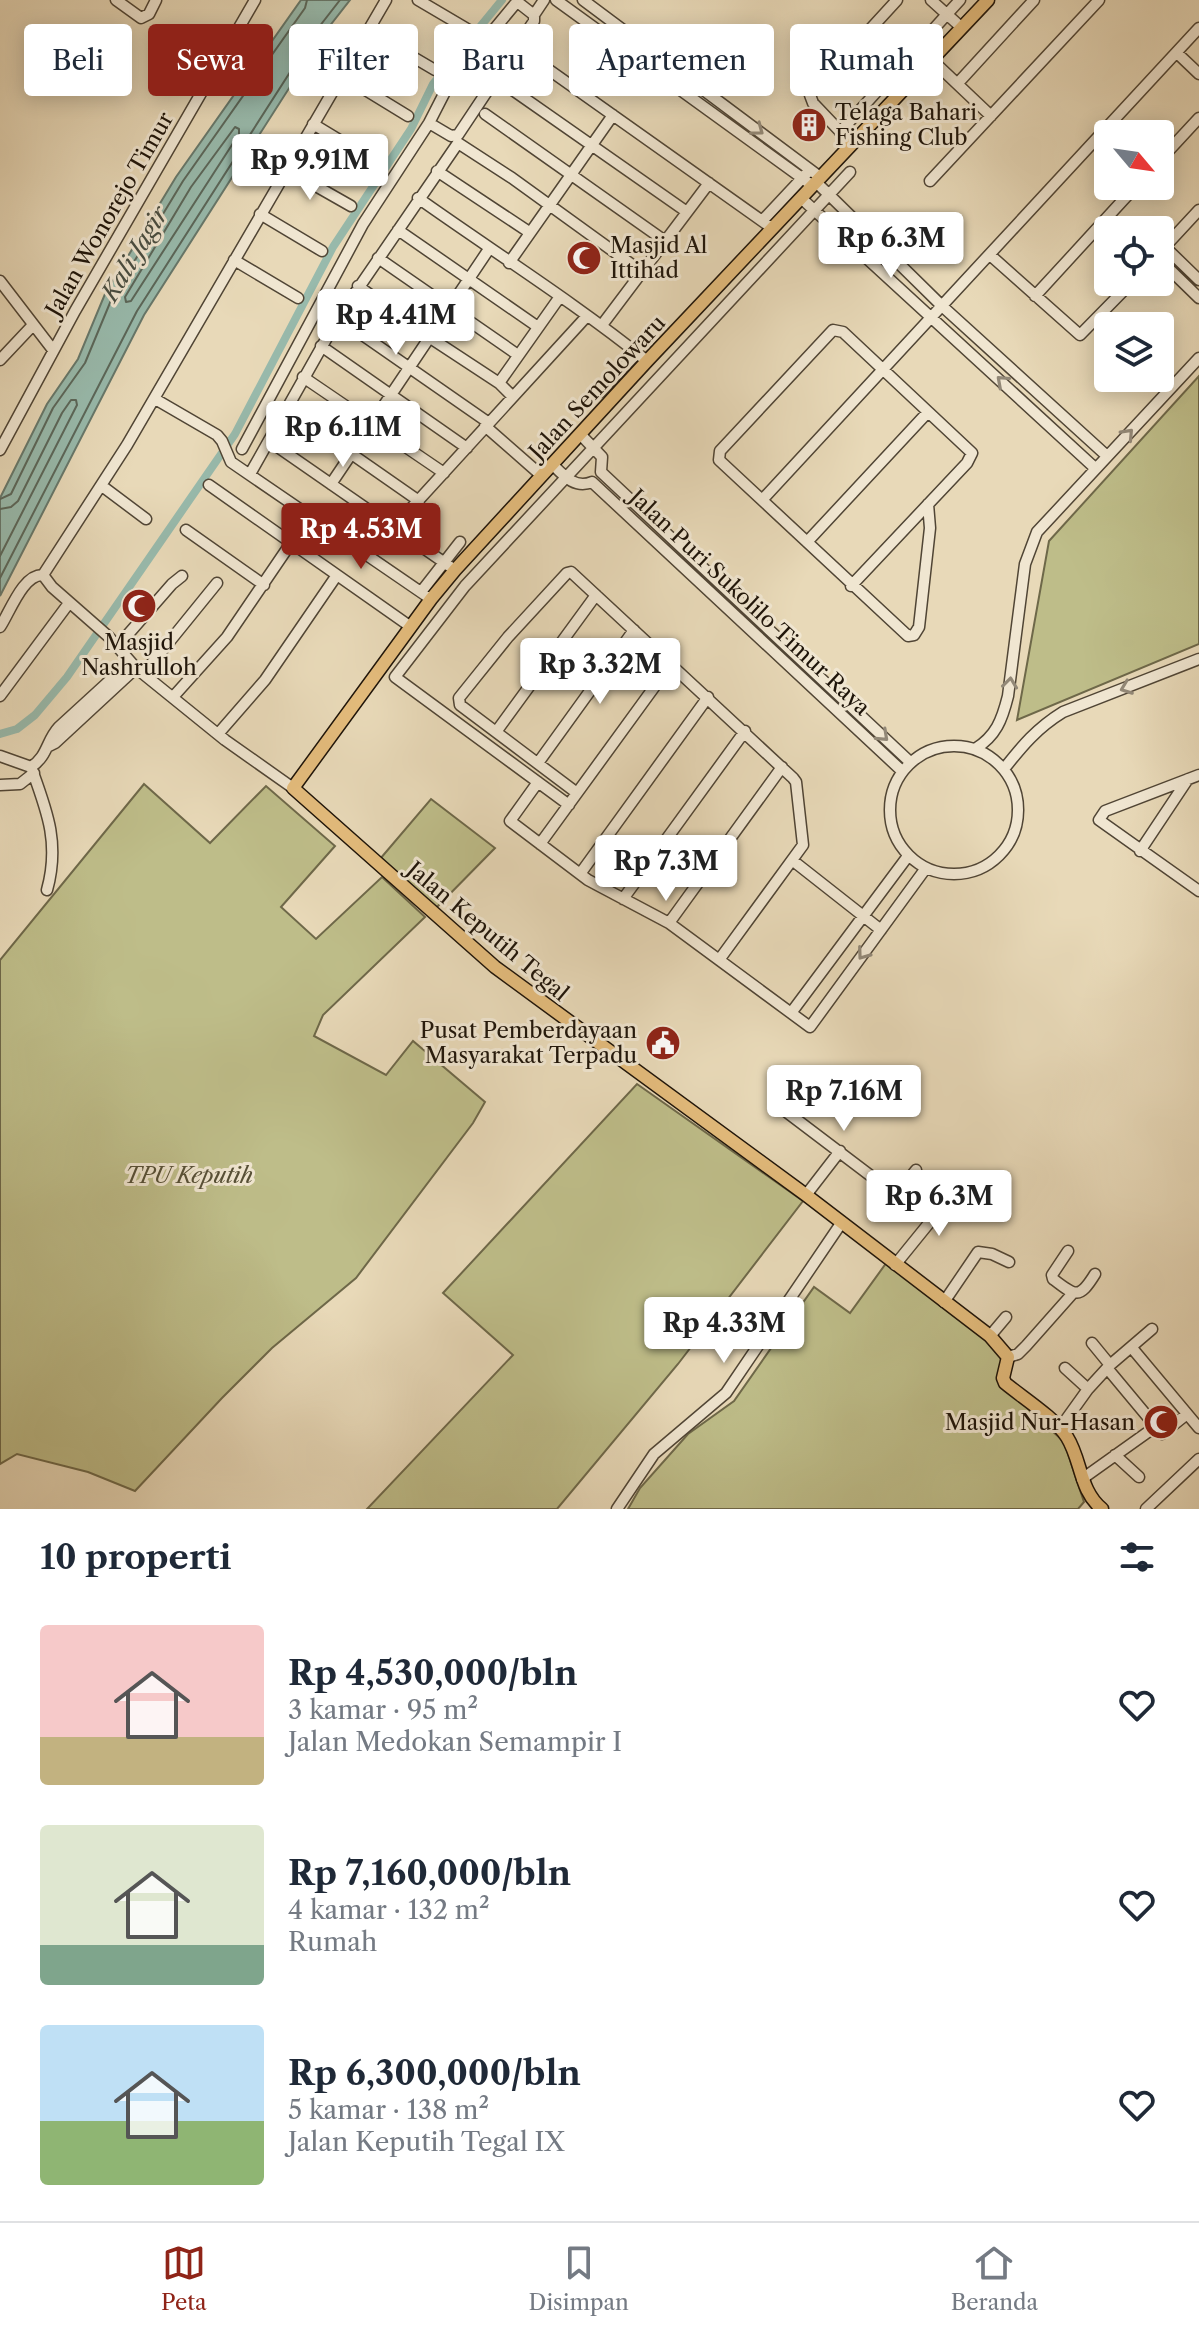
<!DOCTYPE html>
<html lang="id">
<head>
<meta charset="utf-8">
<style>
  :root { --surface:#fff; --page:#f2f2f3; --text:#1f2937; --muted:#747a83; --line:#e0e1e3; --accent:#8f2418 }
  body { margin:0; font-family:"Libre Caslon Text",serif; background:var(--page); color:var(--text); height:100vh; display:flex; flex-direction:column; font-size:30px; white-space:nowrap }
  * { box-sizing:border-box; margin:0 }
  p { font-size:26px; color:var(--muted) }
  .icon { flex:none; width:44px; height:44px; fill:none; stroke:currentColor; stroke-width:2; stroke-linecap:round; stroke-linejoin:round }
  .map { position:relative; height:1509px; overflow:hidden }
  .panel { display:flex; flex-direction:column; background:var(--surface); flex:1 }
  .panel>* { flex:none }
  .banner { position:absolute; left:24px; top:24px; width:1152px; height:72px; display:flex; gap:16px }
  .needle { width:52px; rotate:119deg }
  .controls { position:absolute; left:1094px; top:120px; display:grid; gap:16px }
  .controls a { display:grid; place-items:center; width:80px; height:80px; border-radius:8px; background:var(--surface); box-shadow:0 4px 20px #0003; font-size:40px }
  .price { position:absolute; translate:-50% -68px; padding:0 18px; border-radius:8px; background:#fff; color:#222; font-size:26px; line-height:52px; filter:drop-shadow(0 2px 4px #0008) }
  .price::after { content:''; position:absolute; left:50%; top:48px; width:24px; height:18px; margin-left:-12px; background:inherit; clip-path:polygon(0 0,100% 0,50% 100%) }
  .price.selected { background:var(--accent); color:#fff }
  ul { padding:0; list-style:none }
  li { display:flex; align-items:center; gap:24px; height:200px; padding:0 40px }
  li span { display:grid; place-items:center; flex:none; width:224px; height:160px; border-radius:8px; color:#555 }
  li>.icon { margin-inline-start:auto }
  span .icon { width:96px; height:96px; fill:#fffc; stroke-width:1 }
  li b { font-size:34px }
  h2 { display:flex; justify-content:space-between; align-items:center; height:96px; padding:0 40px; font-size:34px }
  .pill { padding:0 28px; border-radius:8px; background:var(--surface); box-shadow:0 4px 20px #0003; font-size:28px; line-height:72px }
  .pill.selected { background:var(--accent); color:#fff }
  .tabs { display:flex; justify-content:space-around; align-items:center; height:112px; border-top:2px solid var(--line); background:var(--surface); font-size:22px; color:var(--muted) }
  .tabs a { display:grid; justify-items:center; gap:4px }
  .tabs .selected { color:var(--accent) }
  .map>svg:first-child { display:block }
  .green { fill:#bebd89; stroke:#6e6849; stroke-width:2 }
  .water { fill:#98baac; stroke:#67786b; stroke-width:2 }
  .lines { fill:none; stroke-linecap:round; stroke-linejoin:round }
  .shore { stroke:#5b675a; stroke-width:2 }
  .canal { stroke:#98baac; stroke-width:8 }
  .minor-casing { stroke:#504535; stroke-width:13 }
  .major-casing { stroke:#1e1409; stroke-width:15 }
  .minor { stroke:#f0e6d1; stroke-width:10 }
  .major { stroke:#e4bc7c; stroke-width:12 }
  .oneway { stroke:#928877 }
  .labels { text-anchor:middle; stroke-width:6; stroke-linejoin:round; paint-order:stroke }
  .poi-label { font-size:22px; fill:#1e1409; stroke:#f0e6d1; text-anchor:start }
  .street-label { font-size:22px; fill:#1e1409; stroke:#f0e6d1 }
  .park-label { font-size:22px; font-style:italic; fill:#564f36; stroke:#f0e6d1 }
  .water-label { font-size:24px; font-style:italic; fill:#494e42; stroke:#f0e6d1 }
</style>
</head>
<body>
<div class="map">
<svg width="1199" height="1509" viewBox="0 0 1199 1509">
  <rect width="100%" height="100%" fill="#e8d9b8"/>
  <filter id="stains"><feTurbulence type="fractalNoise" baseFrequency=".0025" numOctaves="4"/><feColorMatrix values="0 0 0 0 .2 0 0 0 0 .09 0 0 0 0 .02 0 0 0 .5 -.17"/></filter>
  <radialGradient id="worn" r=".72"><stop offset=".6" stop-color="#630" stop-opacity="0"/><stop offset="1" stop-color="#630" stop-opacity=".3"/></radialGradient>
  <path class="green" d="M1199,376v268l-182,76 32,-179z
    M144,784l66,59 56,-57 69,60 -54,61 35,32 66,-62 43,40 -102,98 -9,21 72,39 27,-34 72,61 -12,21 -117,155 -84,70 -50,50 -87,93 -47,-19 -71,-18 -17,10v-504z
    M431,799l64,49 -61,62 -54,-51z
    M637,1084l166,117 -125,163 -121,145h-190l146,-154 -70,-62z
    M887,1262l113,88 3,35 61,57 20,60 -6,7h-450l12,-21 48,-54 46,-33 80,-114 36,26z"/>
  <path class="water" d="M301,0h49l-25,32 -181,283 -144,281v-98l47,-94 31,-45 27,-65 71,-117z"/>
  <g class="lines">
    <path class="shore" d="M235,127l4,2v5l-108,167 -5,1 -1,-5 66,-110z
      M0,499l11,-5 42,-86 32,-45 27,-65 71,-117 122,-173 2,-8
      M0,509l11,-2 7,-6 44,-88 9,-13h5l1,5 -77,151
      M0,578l137,-267 182,-284 21,-27"/>
    <path class="canal" d="M0,734l17,-5 18,-14 32,-38 168,-243 98,-187 78,-118 22,-45 69,-84"/>
    <defs>
      <path id="minor" d="M116,0l25,18 8,-4 7,-14
        M418,0l51,30
        M556,0l257,186
        M583,0l237,177
        M931,0l31,28
        M534,15l10,-15
        M367,30l68,40
        M492,32l23,15
        M1177,53l22,21
        M528,55l244,173
        M932,60l59,56
        M341,75l67,41
        M958,83l76,-83
        M507,86l180,126
        M485,114l180,127
        M313,124l66,40
        M840,132l120,-132
        M852,144l-39,-41 -3,-8 87,-95
        M1160,160l39,-42
        M286,169l65,37
        M437,171l92,61
        M930,181l169,-181
        M816,182l126,124 165,150
        M418,198c76,54 157,105 229,163
        M801,198l294,270
        M260,214l62,37
        M762,221l45,-48
        M398,230l140,97
        M1165,247l34,33
        M1160,252l39,-42
        M990,255l90,80 52,-53
        M378,258l140,97
        M234,260l64,38
        M1160,260l39,38
        M509,263l104,-148
        M0,281l53,69
        M358,286l71,51 70,46
        M1035,296l101,-110
        M338,318l151,105
        M602,325l107,-142
        M321,346l146,102
        M0,360l33,-35
        M303,377l141,96
        M600,392l37,-39
        M512,396l-13,-13 60,-85
        M155,399l62,36 5,6 9,21 200,137
        M287,409l132,92
        M485,426l57,50
        M580,434l22,23 -1,15
        M269,441l186,129
        M242,449l121,-225 66,-101 20,-39 66,-80h5l14,11v6l-76,114 -7,1 -22,-13
        M0,450l75,-139 180,-311
        M552,464c12,12 23,25 40,18
        M601,472l309,290
        M250,474l88,-156 120,-175 54,35 130,94
        M592,482l310,289
        M331,484l158,-235
        M209,485l202,142
        M102,486l44,33
        M762,500l437,-472
        M395,526l192,-210
        M186,530l78,55
        M807,542l121,-130
        M43,575l84,-130 259,-445
        M43,575l9,12 57,50 27,31 89,72 68,48
        M851,586l116,-123 5,-10 -129,-121 -10,-2 -113,121 -1,9 189,176 6,-1 5,-8 11,-99 -2,-24
        M421,592l39,-50
        M0,627c10,-15 23,-53 43,-52
        M117,647l55,-63 10,-8
        M144,673l73,-90
        M0,696l69,-93
        M173,697l54,-60 64,-94
        M496,732l100,-137
        M218,734l47,-54 72,-105
        M890 810a64 64 0 1 1 128 0a64 64 0 1 1-128 0Z
        M47,747l8,-4 81,-75
        M975,749c21,-13 27,-29 33,-53l17,-132 12,-32 162,-174
        M0,756l31,11
        M538,763l96,-133
        M31,767c17,-11 15,-26 28,-40l71,-65
        M31,767c16,44 29,76 16,123
        M1004,769c18,-23 33,-41 59,-57l136,-53
        M1199,775l-94,36 -6,9 100,71
        M538,782l-28,39 78,59 81,43 141,104 116,-159
        M0,785l20,-1 14,-11
        M577,793l-117,-88 -1,-7 49,-61 59,-64 4,-1 222,206 3,4 7,63 -84,115
        M569,805l-174,-128 70,-91 385,-414
        M540,844l131,-180
        M1140,851l48,-72
        M792,860l89,70
        M580,874l128,-177
        M623,899l122,-168
        M669,923l113,-156
        M791,1013l117,-157
        M776,1104l120,91 20,-25
        M806,1195l34,-44
        M896,1195l16,13
        M1068,1251l-16,24 1,4c22,17 26,21 42,-5
        M895,1265l56,-69
        M944,1302l34,-50 14,2 17,8
        M990,1336l16,-19
        M1092,1343l18,22
        M1132,1348l67,80
        M1008,1357l10,-3 8,-8 47,-53
        M1065,1368l23,21
        M1107,1368l55,66 25,-20
        M1060,1428l28,-39 22,-24 42,-36
        M1115,1455l24,22
        M1082,1479l73,-52
        M617,1509l37,-55 72,-61 116,-171
        M1146,1509l53,-50"/>
      <path id="major" d="M988,0l-341,361 -192,209 -24,29 -138,189 202,179 311,228 184,141 18,21 -5,21 2,5c18,15 50,35 62,54 15,24 12,53 35,72"/>
    </defs>
    <use href="#minor" class="minor-casing"/>
    <use href="#major" class="major-casing"/>
    <use href="#minor" class="minor"/>
    <use href="#major" class="major"/>
  </g>
  <defs><path id="oneway-chevron" d="M-2-3.5L2.5 0L-2 3.5" fill="none" stroke-width="1.6" stroke-linecap="round" stroke-linejoin="round" transform="scale(2)"/></defs>
  <g class="oneway">
    <use href="#oneway-chevron" transform="translate(758 130) rotate(37)"/>
    <use href="#oneway-chevron" transform="translate(1002 381) rotate(-138)"/>
    <use href="#oneway-chevron" transform="translate(1128 434) rotate(-47)"/>
    <use href="#oneway-chevron" transform="translate(1010 683) rotate(-83)"/>
    <use href="#oneway-chevron" transform="translate(1126 688) rotate(159)"/>
    <use href="#oneway-chevron" transform="translate(883 736) rotate(43)"/>
    <use href="#oneway-chevron" transform="translate(863 954) rotate(126)"/>
  </g>
  <defs>
    <symbol id="building-disc" viewBox="-11 -11 22 22"><circle r="9.5" fill="#8f2418" stroke="#f0e6d1"/><path d="M-4-6H4V6H1V3H-1V6H-4ZM-2.5-4.3h1.7v1.8h-1.7ZM.8-4.3h1.7v1.8H.8ZM-2.5-1h1.7V.8h-1.7ZM.8-1h1.7V.8H.8Z" fill="#fff"/></symbol>
    <symbol id="mosque-disc" viewBox="-11 -11 22 22"><circle r="9.5" fill="#8f2418" stroke="#f0e6d1"/><path d="M3.5-4.9A6 6 0 1 0 3.5 4.9A5 5 0 1 1 3.5-4.9Z" fill="#fff"/></symbol>
    <symbol id="civic-disc" viewBox="-11 -11 22 22"><circle r="9.5" fill="#8f2418" stroke="#f0e6d1"/><path d="M-.6-6.5H3V-4.5H.6V-3L4-1V1h2V6H-6V1h2V-1L-.6-3ZM-1.2 2.5V6h2.4V2.5Z" fill="#fff"/></symbol>
  </defs>
  <g fill-rule="evenodd">
    <use href="#building-disc" x="789" y="105" width="40" height="40"/>
    <use href="#mosque-disc" x="564" y="238" width="40" height="40"/>
    <use href="#mosque-disc" x="119" y="586" width="40" height="40"/>
    <use href="#civic-disc" x="643" y="1023" width="40" height="40"/>
    <use href="#mosque-disc" x="1141" y="1402" width="40" height="40"/>
  </g>
  <g class="labels">
    <g class="poi-label">
      <text x="835" y="120">Telaga Bahari<tspan x="835" dy="25">Fishing Club</tspan></text>
      <text x="610" y="253">Masjid Al<tspan x="610" dy="25">Ittihad</tspan></text>
      <text x="139" y="650" text-anchor="middle">Masjid<tspan x="139" dy="25">Nashrulloh</tspan></text>
      <text x="637" y="1038" text-anchor="end">Pusat Pemberdayaan<tspan x="637" dy="25">Masyarakat Terpadu</tspan></text>
      <text x="1135" y="1430" text-anchor="end">Masjid Nur-Hasan</text>
    </g>
    <g class="street-label">
      <text transform="translate(109 214) rotate(-60)" y="8">Jalan Wonorejo Timur</text>
      <text transform="translate(597 387) rotate(-47)" y="8">Jalan Semolowaru</text>
      <text transform="translate(750 602) rotate(43)" y="8">Jalan Puri Sukolilo Timur Raya</text>
      <text transform="translate(488 931) rotate(40)" y="8">Jalan Keputih Tegal</text>
    </g>
    <g class="park-label">
      <text x="189" y="1183">TPU Keputih</text>
    </g>
    <g class="water-label">
      <text transform="translate(135 254) rotate(-59)" y="8">Kali Jagir</text>
    </g>
  </g>
  <rect width="100%" height="100%" filter="url(#stains)"/>
  <rect width="100%" height="100%" fill="url(#worn)"/>
</svg>
<div class="controls">
<a><svg class="needle" viewBox="-14 -14 28 28"><path d="M0-13l5 13h-10z" fill="#e53935"/><path d="M0 13l5-13h-10z" fill="#747a83"/></svg></a>
<a><svg class="icon" aria-label="locate" viewBox="0 0 24 24"><circle cx="12" cy="12" r="6"/><path d="M12 2v4M12 18v4M2 12h4M18 12h4"/></svg></a>
<a><svg class="icon" aria-label="layers" viewBox="0 0 24 24"><path d="M12 4l9 5-9 5-9-5zM3 14l9 5 9-5"/></svg></a>
</div>
<b class="price" style="left:310px;top:202px">Rp 9.91M</b>
<b class="price" style="left:891px;top:280px">Rp 6.3M</b>
<b class="price" style="left:396px;top:357px">Rp 4.41M</b>
<b class="price" style="left:343px;top:469px">Rp 6.11M</b>
<b class="price selected" style="left:361px;top:571px">Rp 4.53M</b>
<b class="price" style="left:600px;top:706px">Rp 3.32M</b>
<b class="price" style="left:666px;top:903px">Rp 7.3M</b>
<b class="price" style="left:844px;top:1133px">Rp 7.16M</b>
<b class="price" style="left:939px;top:1238px">Rp 6.3M</b>
<b class="price" style="left:724px;top:1365px">Rp 4.33M</b>
<div class="banner">
<a class="pill">Beli</a>
<a class="pill selected">Sewa</a>
<a class="pill">Filter</a>
<a class="pill">Baru</a>
<a class="pill">Apartemen</a>
<a class="pill">Rumah</a>
</div>
</div>
<section class="panel">
<h2>10 properti<svg class="icon" aria-label="filters" viewBox="0 0 24 24"><path d="M4 7h16M4 17h16"/><circle cx="9" cy="7" r="2"/><circle cx="15" cy="17" r="2"/></svg></h2>
<ul>
<li><span style="background:linear-gradient(#f6c9c9 70%,#c2b280 0)"><svg class="icon" aria-label="home" viewBox="0 0 24 24"><path d="M3 11l9-7 9 7M6 9v11h12V9"/></svg></span><div><b>Rp 4,530,000/bln</b><p>3 kamar · 95 m²</p><p>Jalan Medokan Semampir I</p></div><svg class="icon" aria-label="heart" viewBox="0 0 24 24"><path d="M12 20l-8-8c-3-5 5-10 8-4 3-6 11-1 8 4z"/></svg></li>
<li><span style="background:linear-gradient(#dfe7d0 75%,#7fa58c 0)"><svg class="icon" aria-label="home" viewBox="0 0 24 24"><path d="M3 11l9-7 9 7M6 9v11h12V9"/></svg></span><div><b>Rp 7,160,000/bln</b><p>4 kamar · 132 m²</p><p>Rumah</p></div><svg class="icon" aria-label="heart" viewBox="0 0 24 24"><path d="M12 20l-8-8c-3-5 5-10 8-4 3-6 11-1 8 4z"/></svg></li>
<li><span style="background:linear-gradient(#bfe0f5 60%,#8fb573 0)"><svg class="icon" aria-label="home" viewBox="0 0 24 24"><path d="M3 11l9-7 9 7M6 9v11h12V9"/></svg></span><div><b>Rp 6,300,000/bln</b><p>5 kamar · 138 m²</p><p>Jalan Keputih Tegal IX</p></div><svg class="icon" aria-label="heart" viewBox="0 0 24 24"><path d="M12 20l-8-8c-3-5 5-10 8-4 3-6 11-1 8 4z"/></svg></li>
</ul>
</section>
<nav class="tabs">
<a class="selected"><svg class="icon" aria-label="map" viewBox="0 0 24 24"><path d="M3 6l6-2 6 2 6-2v14l-6 2-6-2-6 2zM9 4v14M15 6v14"/></svg>Peta</a>
<a><svg class="icon" aria-label="saved" viewBox="0 0 24 24"><path d="M7 4h10v16l-5-4-5 4z"/></svg>Disimpan</a>
<a><svg class="icon" aria-label="home" viewBox="0 0 24 24"><path d="M3 11l9-7 9 7M6 9v11h12V9"/></svg>Beranda</a>
</nav>
</body>
</html>
